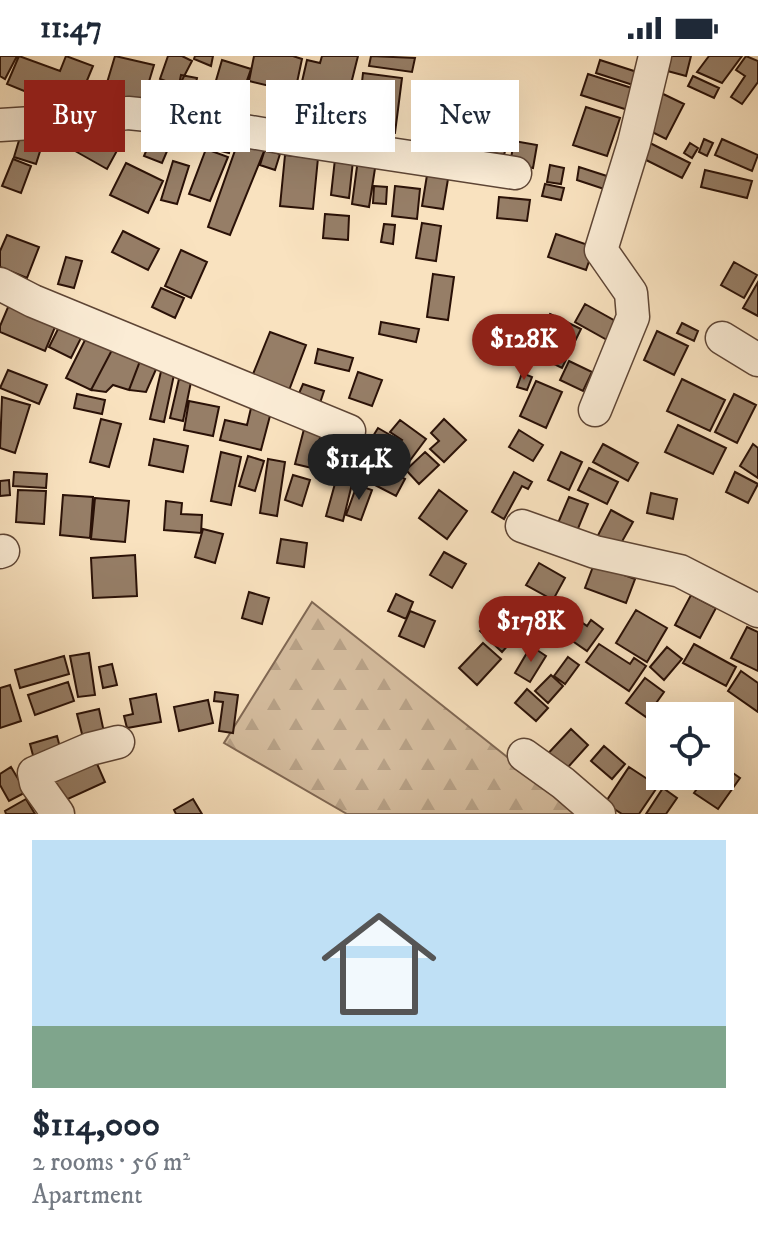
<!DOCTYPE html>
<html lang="en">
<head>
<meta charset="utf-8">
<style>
  :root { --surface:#fff; --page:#f2f2f3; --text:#1f2937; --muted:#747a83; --accent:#8f2418 }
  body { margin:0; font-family:"IM FELL DW Pica",serif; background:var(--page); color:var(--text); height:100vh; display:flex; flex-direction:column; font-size:30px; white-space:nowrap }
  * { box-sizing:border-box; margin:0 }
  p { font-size:26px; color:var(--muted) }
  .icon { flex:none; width:44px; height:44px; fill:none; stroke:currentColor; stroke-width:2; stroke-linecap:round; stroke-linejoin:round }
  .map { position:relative; height:758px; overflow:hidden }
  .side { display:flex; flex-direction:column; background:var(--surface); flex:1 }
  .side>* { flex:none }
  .banner { position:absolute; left:24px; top:24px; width:710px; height:72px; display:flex; gap:16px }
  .controls { position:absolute; left:646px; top:646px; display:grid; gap:16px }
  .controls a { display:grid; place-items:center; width:88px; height:88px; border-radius:0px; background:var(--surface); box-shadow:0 8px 32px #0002; font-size:40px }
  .price { position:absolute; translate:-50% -68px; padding:0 18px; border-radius:28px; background:var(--accent); color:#fff; font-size:26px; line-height:52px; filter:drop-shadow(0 2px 4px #0008) }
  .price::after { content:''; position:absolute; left:50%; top:48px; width:24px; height:18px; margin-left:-12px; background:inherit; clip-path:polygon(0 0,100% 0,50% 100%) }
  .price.selected { background:#222; color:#fff }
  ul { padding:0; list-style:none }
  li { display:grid; align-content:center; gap:16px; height:424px; padding:0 32px }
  li span { display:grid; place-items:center; height:248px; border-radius:0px; color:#555 }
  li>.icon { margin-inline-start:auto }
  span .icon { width:144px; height:144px; fill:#fffc; stroke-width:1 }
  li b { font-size:34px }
  .pill { padding:0 28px; border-radius:0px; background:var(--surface); box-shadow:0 8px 32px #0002; font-size:28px; line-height:72px }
  .pill.selected { background:var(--accent); color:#fff }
  .status { display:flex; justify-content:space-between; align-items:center; height:56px; padding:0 40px; background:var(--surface); direction:ltr }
  .status svg { height:22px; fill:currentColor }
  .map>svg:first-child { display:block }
  .forest { fill:url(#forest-firs); stroke:#806854; stroke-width:2 }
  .building { fill:#967e67; stroke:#2a1107; stroke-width:2 }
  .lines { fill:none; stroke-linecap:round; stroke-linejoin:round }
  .minor-casing { stroke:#5e4535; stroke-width:35 }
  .minor { stroke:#fbecd5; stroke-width:32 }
</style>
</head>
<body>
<div class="status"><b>11:47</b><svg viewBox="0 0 49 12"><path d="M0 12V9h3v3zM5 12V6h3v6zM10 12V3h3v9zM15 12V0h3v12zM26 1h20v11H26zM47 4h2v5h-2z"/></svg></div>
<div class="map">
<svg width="758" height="758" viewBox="0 0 758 758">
  <defs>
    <pattern id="forest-firs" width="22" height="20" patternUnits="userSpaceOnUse" patternTransform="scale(2)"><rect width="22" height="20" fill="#d6bea0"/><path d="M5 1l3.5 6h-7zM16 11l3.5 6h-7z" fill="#b8a288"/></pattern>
  </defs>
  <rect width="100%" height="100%" fill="#f9e2bf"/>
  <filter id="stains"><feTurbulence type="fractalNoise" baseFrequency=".0025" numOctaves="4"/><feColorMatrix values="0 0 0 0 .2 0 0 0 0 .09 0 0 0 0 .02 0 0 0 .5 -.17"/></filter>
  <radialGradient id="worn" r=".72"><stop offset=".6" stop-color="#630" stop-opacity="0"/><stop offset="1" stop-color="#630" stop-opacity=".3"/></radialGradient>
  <path class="forest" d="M312,546l267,212h-232l-123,-71z"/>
  <path class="building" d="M0,0h17l-12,23 -5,-3z
    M19,0l41,15 6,-15 27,10 -12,29 -28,-11 -7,16 -39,-16z
    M115,0l39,9 -13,43 -38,-12z
    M168,0h14l10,5 -13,25 -19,-7z
    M195,0h18l-2,10 -17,-7z
    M254,0h39l9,3 -7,33 -46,-11z
    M322,0h36l-10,40 -47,-10 6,-26 13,3z
    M371,0l44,2 -3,14 -43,-6z
    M663,0h28l-5,20 -26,-7z
    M709,0h33l-20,27 -25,-11z
    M746,0l12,5v21l-16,22 -11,-7 14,-21 -9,-6z
    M222,4l29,9 -7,20 -29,-5z
    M600,4l37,12 -4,13 -37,-12z
    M363,17l39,5 -7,55 -30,-4 2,-19 -8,-1z
    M588,18l53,17 -7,21 -53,-17z
    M181,19l16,3 -8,39 -16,-3z
    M693,20l26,12 -5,10 -26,-12z
    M659,36l25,12 -18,35 -24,-12z
    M429,41l14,3 -10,49 -14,-3z
    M329,44l20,4 -7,32 -20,-4z
    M467,47l27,9 -8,43 -23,-5 10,-27 -9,-2z
    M586,51l34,11 -13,38 -34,-11z
    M284,58h16l-2,20 -16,-1z
    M496,58l18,3 -10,38 -16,-3z
    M158,67l18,7 -14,33 -18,-7z
    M81,69l38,22 -12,22 -39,-22z
    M209,78l23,6 -3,13 -24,-6z
    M20,81l22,8 -6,19 -22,-7z
    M704,83l9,4 -6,13 -8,-4z
    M722,83l36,16 -6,16 -37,-16z
    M514,85l23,4 -4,23 -23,-4z
    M238,86l27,7 -35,86 -22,-8z
    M648,86l42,21 -8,15 -42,-21z
    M690,87l8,5 -6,10 -8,-5z
    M206,93l22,8 -18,44 -21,-7z
    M265,93l15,5 -5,16 -15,-5z
    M285,99l33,3 -5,51 -33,-3z
    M13,103l18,7 -10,27 -19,-7z
    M335,103l18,2 -4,37 -18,-3z
    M358,103l18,3 -7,45 -17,-3z
    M173,105l16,5 -12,38 -16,-4z
    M126,107l37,18 -15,32 -38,-18z
    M550,109l14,3 -3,16 -14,-2z
    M579,111l34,11 -3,13 -33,-11z
    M428,113l21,4 -6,36 -21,-3z
    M705,114l47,11 -5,17 -46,-11z
    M545,128l19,4 -3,12 -19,-4z
    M374,130l13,1 -1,17 -13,-1z
    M395,130l25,3 -3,30 -25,-3z
    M499,141l31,3 -3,21 -30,-3z
    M325,158l24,2 -1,24 -25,-2z
    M422,167l19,3 -5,35 -20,-3z
    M384,168l11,1 -2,19 -12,-2z
    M123,175l36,18 -11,21 -36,-18z
    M556,178l38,13 -8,23 -38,-13z
    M7,179l32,12 -12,31 -27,-11v-16z
    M181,194l26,12 -16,36 -26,-12z
    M66,201l16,4 -8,27 -16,-4z
    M734,206l23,13 -13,23 -23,-13z
    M433,218l21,3 -6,43 -21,-3z
    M758,226v34l-15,-8z
    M161,232l23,10 -9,20 -23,-11z
    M11,244l47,20 -13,31 -45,-19v-6z
    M585,248l41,23 -10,18 -41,-23z
    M550,258l31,15 -19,39 -16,-8 8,-17 -15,-8z
    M381,266l38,7 -3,13 -37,-8z
    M61,267l22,11 -12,24 -22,-11z
    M682,267l16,8 -4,10 -17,-8z
    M657,275l31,15 -14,29 -30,-15z
    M270,276l36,13 -18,48 -37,-14z
    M86,282l26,12 -21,40 -25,-12z
    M318,293l35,9 -4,13 -34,-8z
    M112,294l28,11 -11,29 -16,-5 -7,7 -15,-2z
    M140,305l17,6 -11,25 -17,-2z
    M569,305l23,11 -9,19 -23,-11z
    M162,311l13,3 -11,52 -14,-3z
    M8,314l39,15 -8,19 -39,-16z
    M358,316l24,8 -10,26 -23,-8z
    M522,317l10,4 -5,13 -10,-3z
    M179,323l12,3 -8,39 -13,-3z
    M682,323l43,21 -15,31 -43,-20z
    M536,325l26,11 -16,36 -26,-12z
    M303,328l21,7 -5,15 -22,-8z
    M77,338l28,6 -3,14 -28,-6z
    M734,338l22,11 -19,38 -22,-11z
    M2,341l28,8 -15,48 -15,-5z
    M189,345l30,6 -6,29 -29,-6z
    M251,352l20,4 -10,38 -41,-10 5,-20 22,5z
    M101,363l20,5 -12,43 -19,-5z
    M444,363l22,21 -22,22 -14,-13 9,-8 -8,-8z
    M400,364l26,19 -24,32 -15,-11 15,-20 -12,-8z
    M678,369l48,23 -13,26 -48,-22z
    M378,372l19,11 -12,18 -18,-11z
    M304,373l17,5 -9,34 -17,-4z
    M519,374l24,15 -10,16 -24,-14z
    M154,383l34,7 -5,26 -34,-7z
    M603,388l35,19 -10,18 -35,-19z
    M753,388l5,4v30l-18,-12z
    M325,395l29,10 -6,18 -29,-10z
    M221,396l20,5 -10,48 -20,-4z
    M425,396l14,13 -20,19 -13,-14z
    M561,396l21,10 -13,28 -21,-10z
    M248,400l16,5 -9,30 -16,-5z
    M268,403l17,3 -8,54 -17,-3z
    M382,411l23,12 -9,17 -23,-12z
    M589,412l29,14 -11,22 -29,-14z
    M14,416l33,2 -1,14 -33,-2z
    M514,416l18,10 -4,7 -6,-3 -18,33 -12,-7z
    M735,416l23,12 -10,19 -22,-11z
    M293,419l17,5 -8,26 -17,-6z
    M9,424l1,15 -10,1v-15z
    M336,424l16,4 -9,37 -17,-5z
    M357,429l15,5 -11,30 -15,-5z
    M18,434l28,1 -2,33 -28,-2z
    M439,434l28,21 -20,28 -28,-21z
    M651,437l26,6 -4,20 -26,-6z
    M63,439l30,2 -3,41 -30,-3z
    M569,441l19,7 -11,27 -19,-8z
    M95,442l34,3 -4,41 -34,-3z
    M166,445l16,2 -1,11 21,1 -1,18 -37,-3z
    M611,454l22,12 -18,32 -21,-11z
    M203,473l20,5 -8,29 -20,-6z
    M281,483l26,4 -3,24 -27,-4z
    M444,496l22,12 -14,24 -22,-13z
    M135,499l2,41 -44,2 -2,-40z
    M539,507l26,15 -12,22 -27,-15z
    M594,508l41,15 -9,24 -41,-15z
    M249,536l20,6 -7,26 -20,-6z
    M396,538l17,8 -7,17 -18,-8z
    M691,539l25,13 -16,30 -25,-13z
    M518,549l23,16 -10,14 -23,-16z
    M636,554l31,18 -20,34 -31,-19z
    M410,555l25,10 -11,26 -25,-11z
    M496,558l22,20 -16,18 -22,-21z
    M573,560l14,10 4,-6 12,9 -16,22 -26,-18z
    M747,571l11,5v39l-27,-13z
    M483,587l18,16 -24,26 -18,-17z
    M599,588l31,20 4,-6 12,8 -17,25 -43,-29z
    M694,588l42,23 -10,19 -43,-23z
    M531,590l15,10 -16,26 -15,-9z
    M667,591l15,12 -18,21 -14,-13z
    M89,597l6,42 -17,2 -8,-41z
    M64,600l5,18 -49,14 -5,-18z
    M568,601l11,8 -14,19 -11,-8z
    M112,608l5,21 -14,3 -4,-21z
    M741,615l17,12v29l-30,-21z
    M551,619l12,11 -15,17 -13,-12z
    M645,622l19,14 -18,25 -20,-14z
    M68,626l6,19 -39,14 -7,-20z
    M10,629l11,36 -21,7v-40z
    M527,633l21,19 -12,13 -21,-18z
    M215,636l23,3 -5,38 -14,-2 4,-29 -9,-1z
    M156,638l5,28 -34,6 -3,-12 9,-2 -3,-15z
    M208,644l5,23 -34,8 -5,-24z
    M99,653l6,28 -21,5 -7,-28z
    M571,673l17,16 -28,31 -18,-16z
    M57,680l5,19 -27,8 -5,-19z
    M604,690l21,18 -13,15 -21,-18z
    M94,701l11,25 -48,22 -11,-25z
    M720,708l20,14 -22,31 -24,-16 12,-17h14z
    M11,711l15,25 -17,9 -9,-16v-11z
    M629,711l29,19 -19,28h-17l-17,-11z
    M663,732l14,10 -11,16h-20z
    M26,743l9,15h-29l-1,-3z
    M193,743l9,15h-26l-2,-4z"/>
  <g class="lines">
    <defs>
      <path id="minor" d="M0,69l64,-4 64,-8 30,3 139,24 218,33
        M0,228l33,17 316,130
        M722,282l36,22
        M595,354l38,-93 -2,-24 -30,-43 33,-107 21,-87
        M522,470l73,26 85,19 78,40
        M0,496l3,-1
        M524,699l39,28 36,31
        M58,758l-22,-31 -2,-10 56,-24 28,-7"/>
    </defs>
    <use href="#minor" class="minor-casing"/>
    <use href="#minor" class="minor"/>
  </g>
  <rect width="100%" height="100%" filter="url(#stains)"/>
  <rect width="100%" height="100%" fill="url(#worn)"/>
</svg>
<div class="controls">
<a><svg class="icon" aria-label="locate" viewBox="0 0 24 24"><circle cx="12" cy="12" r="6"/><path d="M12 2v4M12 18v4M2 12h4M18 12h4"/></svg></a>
</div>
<b class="price" style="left:524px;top:326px">$128K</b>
<b class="price selected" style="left:359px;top:446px">$114K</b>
<b class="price" style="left:531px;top:608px">$178K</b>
<div class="banner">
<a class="pill selected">Buy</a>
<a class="pill">Rent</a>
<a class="pill">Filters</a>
<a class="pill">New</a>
</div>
</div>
<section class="side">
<ul>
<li><span style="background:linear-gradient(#bfe0f5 75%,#7fa58c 0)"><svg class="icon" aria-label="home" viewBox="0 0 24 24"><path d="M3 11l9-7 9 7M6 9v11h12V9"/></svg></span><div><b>$114,000</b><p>2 rooms · 56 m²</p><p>Apartment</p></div></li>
</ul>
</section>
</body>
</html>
